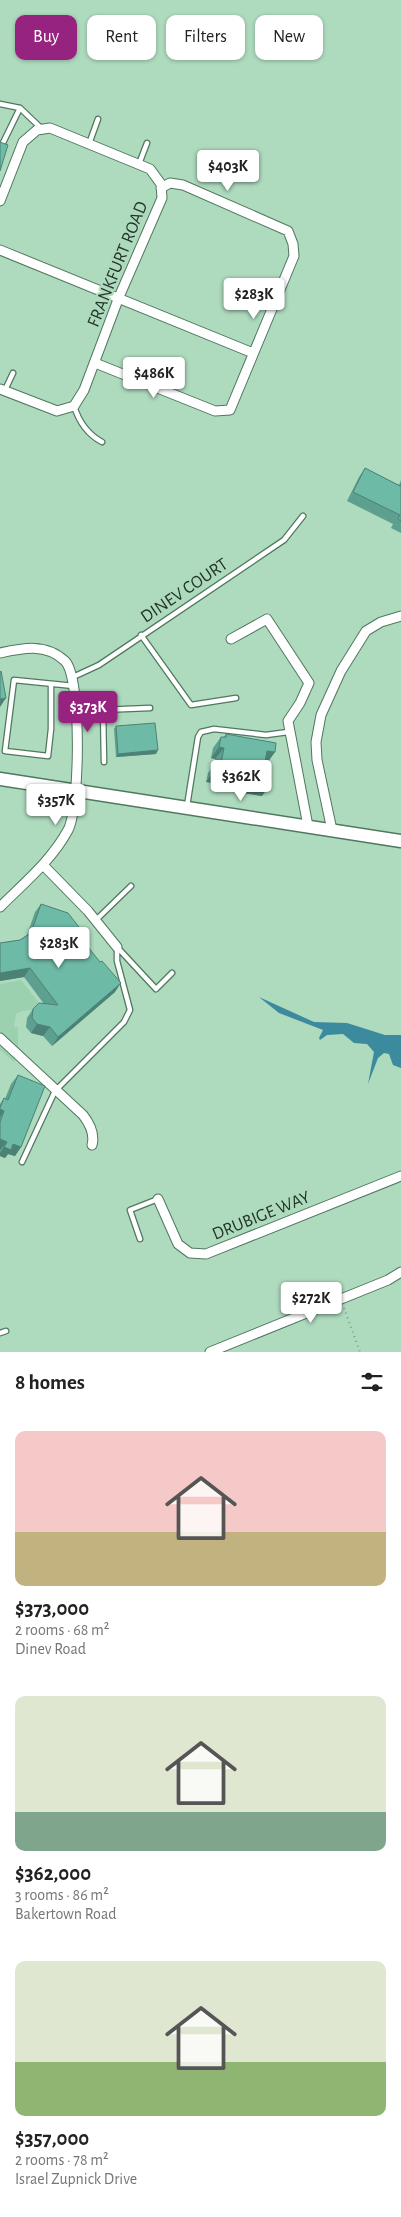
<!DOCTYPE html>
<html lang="en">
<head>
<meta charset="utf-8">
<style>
  :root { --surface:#fff; --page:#f2f2f2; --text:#222; --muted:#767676; --accent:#962380 }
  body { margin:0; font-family:"Alegreya Sans",sans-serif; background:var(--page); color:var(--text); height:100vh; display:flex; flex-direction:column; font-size:19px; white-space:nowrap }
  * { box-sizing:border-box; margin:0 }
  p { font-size:16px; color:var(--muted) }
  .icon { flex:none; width:28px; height:28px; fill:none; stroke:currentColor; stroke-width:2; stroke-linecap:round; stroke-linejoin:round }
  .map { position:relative; height:1352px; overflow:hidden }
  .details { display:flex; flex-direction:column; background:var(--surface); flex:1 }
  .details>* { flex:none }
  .banner { position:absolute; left:15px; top:15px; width:371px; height:45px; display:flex; gap:10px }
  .price { position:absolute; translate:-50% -42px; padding:0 11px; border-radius:5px; background:#fff; color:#222; font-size:16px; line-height:32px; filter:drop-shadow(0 1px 2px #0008) }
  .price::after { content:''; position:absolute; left:50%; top:30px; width:15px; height:11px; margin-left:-8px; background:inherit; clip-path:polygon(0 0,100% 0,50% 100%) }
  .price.current { background:var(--accent); color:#fff }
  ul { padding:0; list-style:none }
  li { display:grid; align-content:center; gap:10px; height:265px; padding:0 15px }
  li span { display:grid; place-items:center; height:155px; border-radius:10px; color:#555 }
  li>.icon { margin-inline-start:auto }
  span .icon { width:90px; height:90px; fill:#fffc; stroke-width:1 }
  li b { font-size:21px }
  h2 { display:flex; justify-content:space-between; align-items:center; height:60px; padding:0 15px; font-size:21px }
  .chip { padding:0 18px; border-radius:10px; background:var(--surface); box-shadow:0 1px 4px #0004; font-size:18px; line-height:45px }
  .chip.current { background:var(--accent); color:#fff }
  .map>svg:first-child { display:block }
  .built { fill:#9cd1b0 }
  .water { fill:#3b8a9d }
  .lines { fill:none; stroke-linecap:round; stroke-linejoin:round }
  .lane-casing { stroke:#4f785f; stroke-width:7 }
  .street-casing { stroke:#4f785f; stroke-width:11 }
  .secondary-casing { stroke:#4f785f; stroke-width:15 }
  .path { stroke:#7c9e88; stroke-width:2; stroke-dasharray:1 4; stroke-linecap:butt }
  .lane { stroke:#fff; stroke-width:4.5 }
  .street { stroke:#fff; stroke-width:9 }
  .secondary { stroke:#fff; stroke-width:12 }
  .wall { fill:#5ea090 }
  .shaded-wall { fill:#4c8275 }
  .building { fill:#6dbaa7; stroke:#4c8275 }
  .labels { text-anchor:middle; stroke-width:4.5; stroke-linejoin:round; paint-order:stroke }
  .street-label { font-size:18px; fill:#24352a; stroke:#aedabe }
</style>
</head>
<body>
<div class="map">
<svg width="401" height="1352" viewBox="0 0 401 1352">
  <rect width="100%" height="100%" fill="#aedabe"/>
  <path class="built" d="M21,980l23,29 -22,2 -6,3 -2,13h4v19l5,6 -9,10 -14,-12v-66z"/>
  <path class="water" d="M259,997l55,25 33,1 38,12h16v33l-8,-3 -4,-11 -5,-1 -6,5 -10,26 6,-32 -7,-8 -13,-1 -11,-9 -16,1 -7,5 -1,-2 4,-8 -44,-17z"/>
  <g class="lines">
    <defs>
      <path id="lane" d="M0,104l20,4 22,21
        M89,144l9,-25
        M0,149l20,-41
        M139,164l8,-21
        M5,390l8,-17
        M74,406c5,16 13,28 28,36
        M141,635l50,70 45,-7
        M73,677l26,-12 185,-125 19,-24
        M51,684v45l-3,27 -43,-5 9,-71 60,6
        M103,710l1,52
        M76,711l74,-3
        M187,806l11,-69 3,-5 13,-3 52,6 22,-3
        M96,920l35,-34
        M117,947l39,42 16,-16
        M22,1162l33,-71 69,-69 6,-12 -13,-49v-14
        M140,1239l-10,-29 28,-11
        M0,1333l6,-2"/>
      <path id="street" d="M0,201l23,-59 14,-12 13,-2 100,41 11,15 1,14 -43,99 -35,93 -10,16 -17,5 -57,-22
        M0,250l253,103
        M95,363l120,48 15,-1 64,-154 -1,-12 -5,-13 -105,-46 -13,-2 -9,5
        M231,639l36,-20 42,64 -9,20 -12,18 20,105
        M0,653c23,-5 46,-10 65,8 17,17 15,147 3,169 -16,30 -44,53 -68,77
        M332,830l-15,-70 -1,-18 5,-27 20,-44 25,-40 15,-9 20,-6
        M43,865l45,46 29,36
        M0,1038l83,77c7,9 12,19 9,30
        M158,1199l20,45 12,9 16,1 195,-78
        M210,1352l178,-72 13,-8"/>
      <path id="secondary" d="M0,779l401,62"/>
    </defs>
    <use href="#lane" class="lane-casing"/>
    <use href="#street" class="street-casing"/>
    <use href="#secondary" class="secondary-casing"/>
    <path class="path" d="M344,1308l16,44"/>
    <use href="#lane" class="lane"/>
    <use href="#street" class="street"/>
    <use href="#secondary" class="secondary"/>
  </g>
  <path class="wall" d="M365,468l34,17 2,-5v53l-10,-5 2,-4 -46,-23 12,-24z
    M116,726l40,28 -40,3 -2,-28z
    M226,734l49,18 -8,11h-2l-2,10 -1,23 -50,-8 1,-5 -7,-1 2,-9 7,-9v-5l-4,-1 2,-10 8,-11h3z
    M41,904l38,23 -6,8 42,57 -63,54 -9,-10 -12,-3 -5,-6 1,-9 6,-9 11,-5 -20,-27 -24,4v-38l20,-3 7,-5 8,-23z
    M18,1075l3,72 -6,9 -7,-2 -3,4 -5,-2v-52l4,-6 1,1 6,-15z"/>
  <path class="shaded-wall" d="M6,698l-6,9v-8z
    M219,747l5,1 -9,11 -4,-1z
    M158,750l-2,4 -40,3 2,-3z
    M267,751l8,1 -8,11 -8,-1z
    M214,771l7,1 -8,11 -7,-1z
    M220,776l50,9 -8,11 -50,-8z
    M79,927l-6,9 -1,-3z
    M30,968l-6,9 -24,4v-8z
    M121,983l-6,9 -63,54 6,-9z
    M37,1024l13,3 -7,9 -12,-3z
    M0,1109l4,2 -4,6z
    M0,1139l7,3 -7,8z
    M13,1144l8,3 -6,9 -7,-2 -3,4 -5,-2v-3l4,-6z"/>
  <path class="building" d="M0,142l8,3 -8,26z
    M365,468l35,18 1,-2v37l-3,-2 2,-4 -47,-23z
    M1,671l5,27 -6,1v-27z
    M155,723l3,27 -40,4 -2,-28z
    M226,734l50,9 -1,9 -8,-1 -4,22 8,2 -1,10 -50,-9 1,-4 -7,-1 2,-9 5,1 3,-15 -5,-1 2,-10h5z
    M41,904l27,9 11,14 -7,6 13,16 3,-2 12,15 2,-1 19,22 -63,54 -8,-10 -13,-3 -5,-6 1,-9 6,-6 19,2 -28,-37 -30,5v-30l20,-3 11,-7z
    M18,1075l27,11 -24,61 -8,-3 -2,6 -7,-3 3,-5 -7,-3v-17l4,-11 -4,-2v-1l4,-10 4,2z"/>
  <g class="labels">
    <g class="street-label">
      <text transform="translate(117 264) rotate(-68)" y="6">FRANKFURT ROAD</text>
      <text transform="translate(184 590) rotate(-34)" y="6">DINEV COURT</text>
      <text transform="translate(261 1215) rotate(-22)" y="6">DRUBIGE WAY</text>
    </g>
  </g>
</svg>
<b class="price" style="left:228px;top:192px">$403K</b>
<b class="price" style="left:254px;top:320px">$283K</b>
<b class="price" style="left:154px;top:399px">$486K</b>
<b class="price current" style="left:88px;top:733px">$373K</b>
<b class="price" style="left:241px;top:802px">$362K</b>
<b class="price" style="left:56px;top:826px">$357K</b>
<b class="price" style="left:59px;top:969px">$283K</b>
<b class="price" style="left:311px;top:1324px">$272K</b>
<div class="banner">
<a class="chip current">Buy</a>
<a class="chip">Rent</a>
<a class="chip">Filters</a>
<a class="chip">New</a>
</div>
</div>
<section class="details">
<h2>8 homes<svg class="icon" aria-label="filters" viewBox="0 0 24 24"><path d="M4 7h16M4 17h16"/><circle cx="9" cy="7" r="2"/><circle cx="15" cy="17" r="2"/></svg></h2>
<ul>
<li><span style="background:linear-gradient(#f6c9c9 65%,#c2b280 0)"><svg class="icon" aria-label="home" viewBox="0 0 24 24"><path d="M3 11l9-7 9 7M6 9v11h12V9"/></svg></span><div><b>$373,000</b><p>2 rooms · 68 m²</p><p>Dinev Road</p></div></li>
<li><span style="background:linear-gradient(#dfe7d0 75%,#7fa58c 0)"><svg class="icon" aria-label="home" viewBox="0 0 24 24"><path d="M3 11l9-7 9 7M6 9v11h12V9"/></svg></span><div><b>$362,000</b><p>3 rooms · 86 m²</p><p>Bakertown Road</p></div></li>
<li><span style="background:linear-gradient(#dfe7d0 65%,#8fb573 0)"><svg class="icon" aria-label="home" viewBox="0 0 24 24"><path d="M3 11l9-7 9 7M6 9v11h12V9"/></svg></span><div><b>$357,000</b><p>2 rooms · 78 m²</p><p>Israel Zupnick Drive</p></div></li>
</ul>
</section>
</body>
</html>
